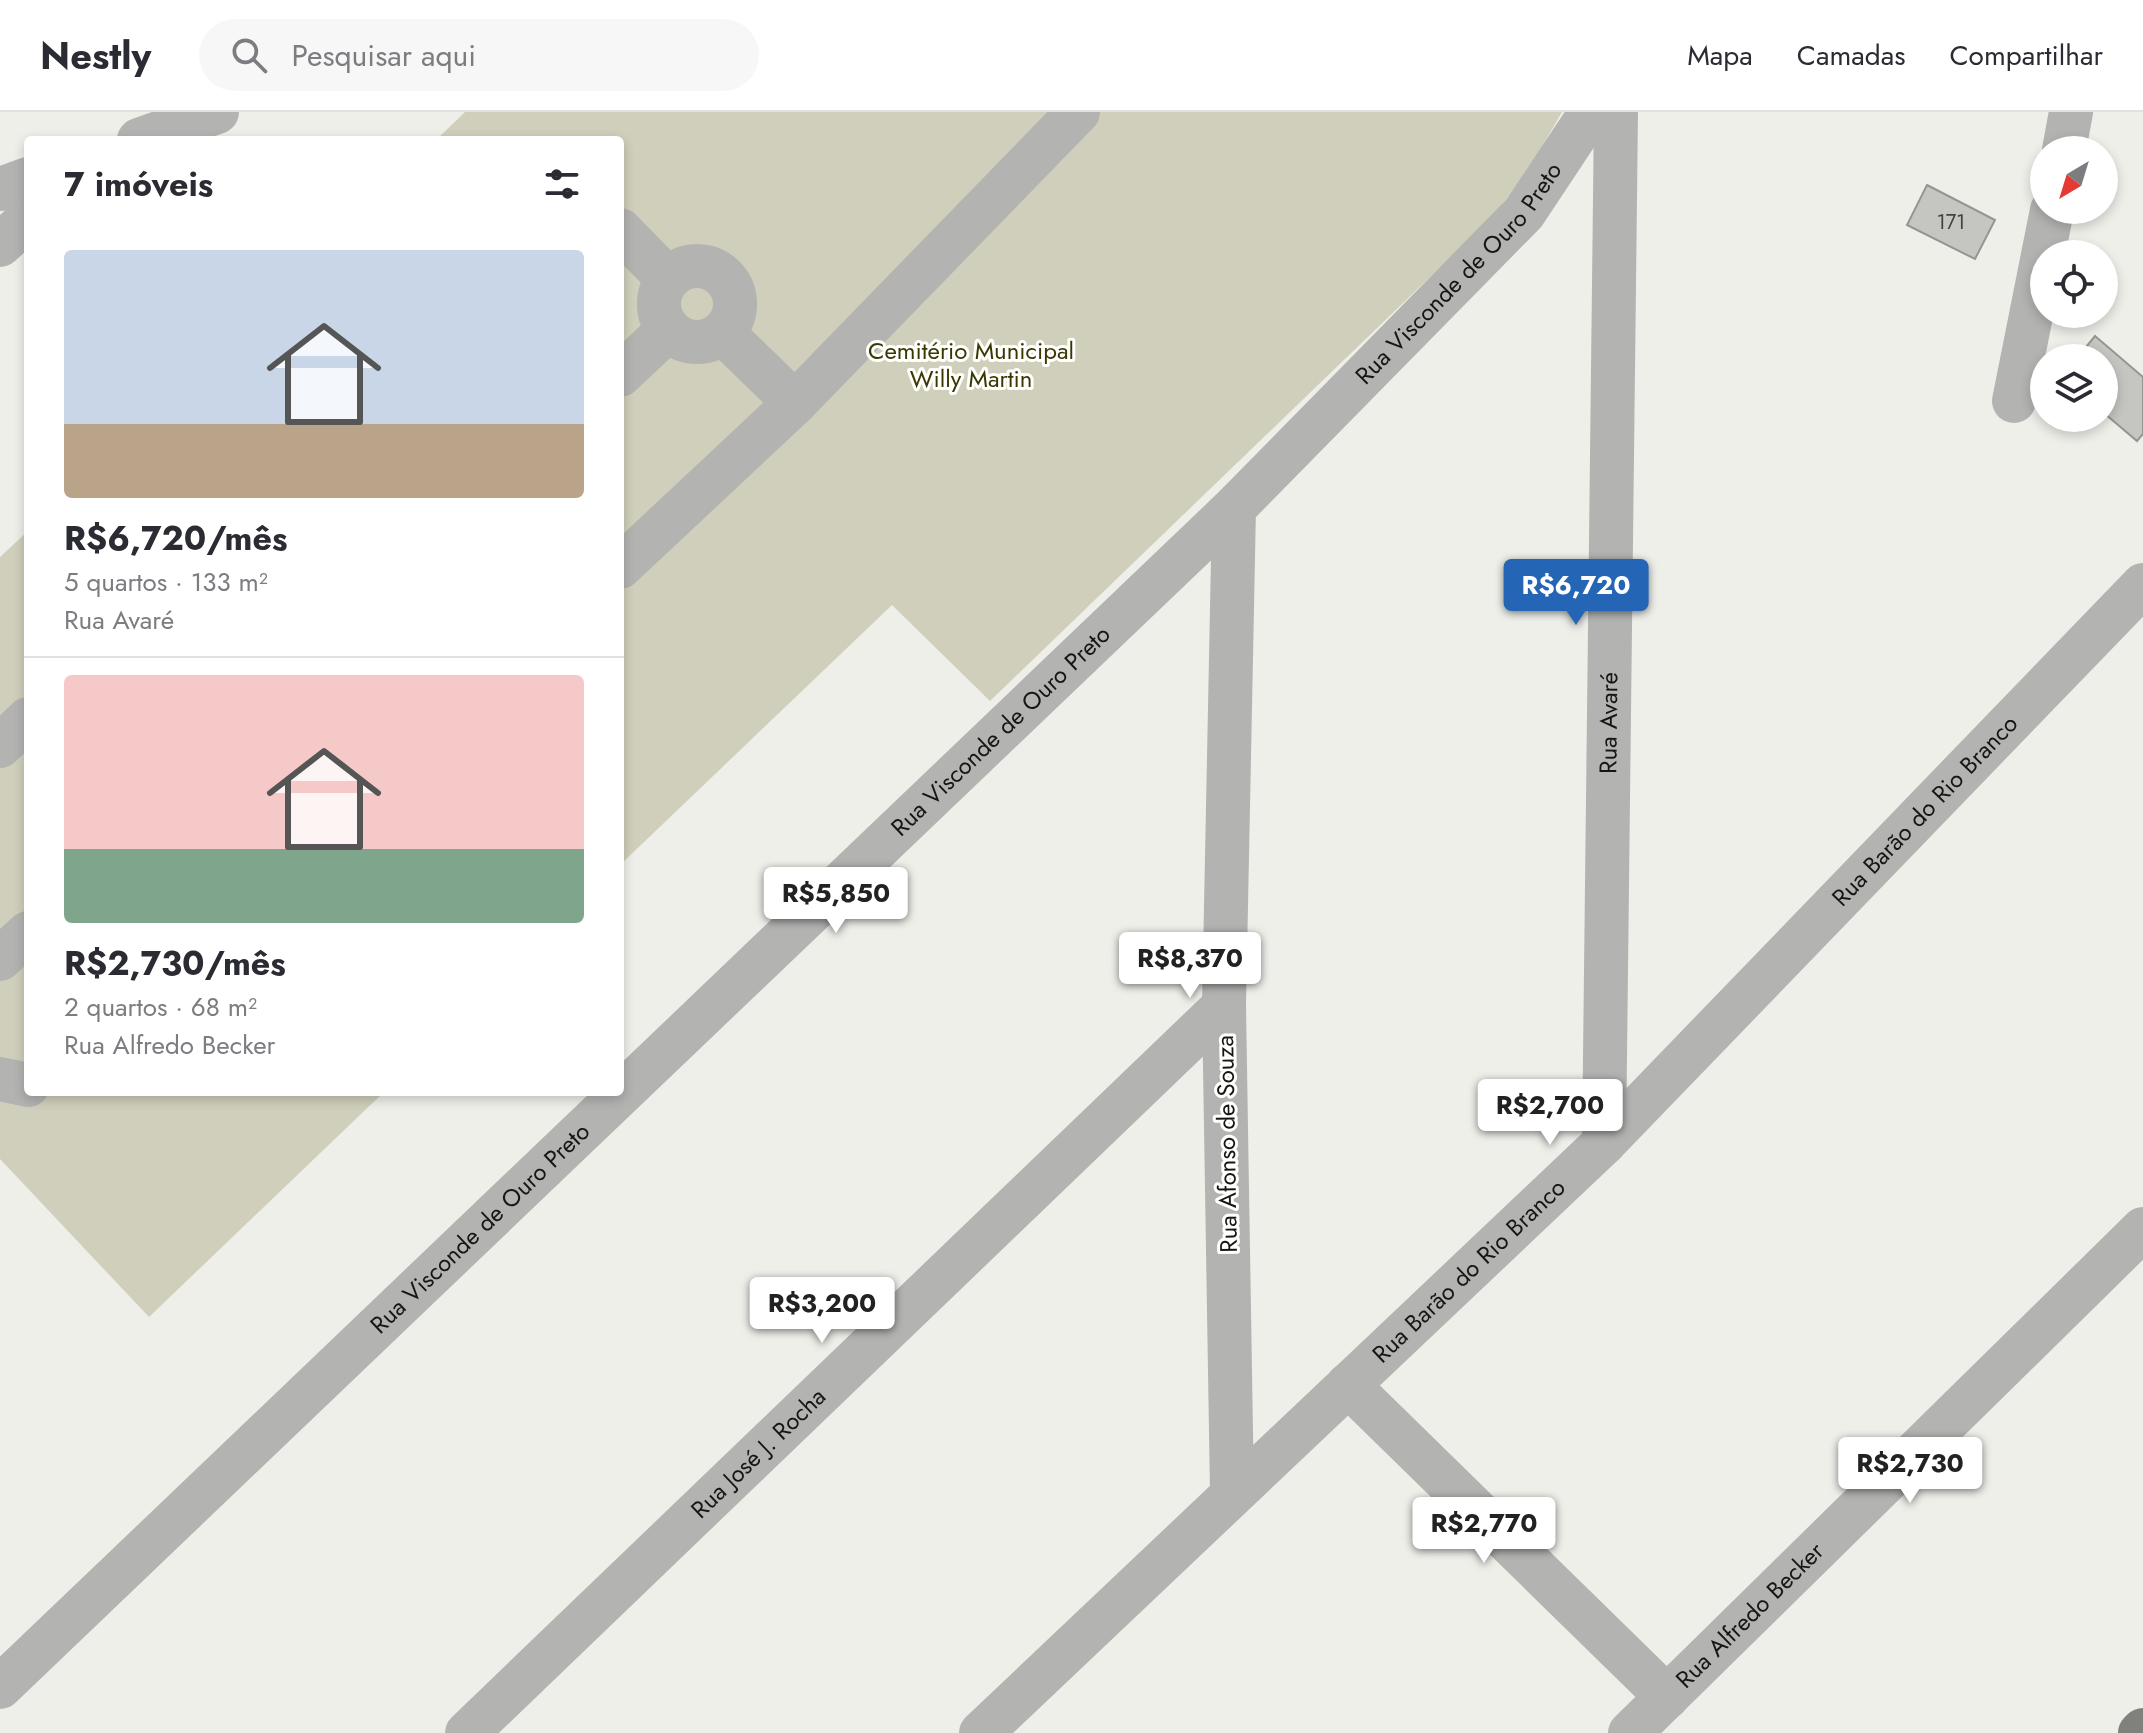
<!DOCTYPE html>
<html lang="pt">
<head>
<meta charset="utf-8">
<style>
  :root { --surface:#fff; --page:#f7f7f7; --text:#2b2b33; --muted:#7c7c81; --line:#e1e1e2; --accent:#2465b6 }
  body { margin:0; font-family:Jost,sans-serif; background:var(--page); color:var(--text); height:100vh; display:flex; flex-direction:column; font-size:30px; white-space:nowrap }
  * { box-sizing:border-box; margin:0 }
  p { font-size:26px; color:var(--muted) }
  .icon { flex:none; width:44px; height:44px; fill:none; stroke:currentColor; stroke-width:2; stroke-linecap:round; stroke-linejoin:round }
  .map { position:relative; flex:1; overflow:hidden }
  .drawer { position:absolute; left:24px; top:24px; width:600px; height:960px; display:flex; flex-direction:column; background:var(--surface); border-radius:8px; box-shadow:0 4px 12px #0003 }
  .drawer>* { flex:none }
  .needle { width:52px; rotate:218deg }
  .tools { position:absolute; left:2030px; top:24px; display:grid; gap:16px }
  .tools a { display:grid; place-items:center; width:88px; height:88px; border-radius:50%; background:var(--surface); box-shadow:0 4px 12px #0003; font-size:40px }
  .price { position:absolute; translate:-50% -68px; padding:0 18px; border-radius:8px; background:#fff; color:#222; font-size:26px; line-height:52px; filter:drop-shadow(0 2px 4px #0008) }
  .price::after { content:''; position:absolute; left:50%; top:48px; width:24px; height:18px; margin-left:-12px; background:inherit; clip-path:polygon(0 0,100% 0,50% 100%) }
  .price.active { background:var(--accent); color:#fff }
  ul { padding:0; list-style:none }
  li { display:grid; align-content:center; gap:16px; height:424px; padding:0 40px }
  li+li { border-top:2px solid var(--line) }
  li span { display:grid; place-items:center; height:248px; border-radius:8px; color:#555 }
  li>.icon { margin-inline-start:auto }
  span .icon { width:144px; height:144px; fill:#fffc; stroke-width:1 }
  li b { font-size:34px }
  h2 { display:flex; justify-content:space-between; align-items:center; height:96px; padding:0 40px; font-size:34px }
  header { display:flex; align-items:center; gap:48px; box-sizing:border-box; height:112px; padding:0 40px; background:var(--surface); border-bottom:2px solid var(--line) }
  header strong { font-size:38px }
  nav { display:flex; gap:44px; margin-inline-start:auto; font-size:28px }
  .search { width:560px; height:72px; background:var(--page); display:flex; align-items:center; gap:20px; box-sizing:border-box; padding:0 28px; border-radius:44px; color:var(--muted); font-size:30px }
  .map>svg:first-child { display:block }
  .green { fill:#cfcfbb }
  .building { fill:#c5c5c1; stroke:#959591; stroke-width:2 }
  .lines { fill:none; stroke-linecap:round; stroke-linejoin:round }
  .minor { stroke:#b3b3b1; stroke-width:44 }
  .major { stroke:#80807d; stroke-width:44 }
  .labels { text-anchor:middle; stroke-width:6; stroke-linejoin:round; paint-order:stroke }
  .number-label { font-size:20px; fill:#424240 }
  .street-label { font-size:24px; fill:#161615; stroke:#fffffe }
  .park-label { font-size:24px; fill:#3a3700; stroke:#fffffe }
</style>
</head>
<body>
<header>
<strong>Nestly</strong>
<div class="search"><svg class="icon" aria-label="search" viewBox="0 0 24 24"><circle cx="10" cy="10" r="6"/><path d="M15 15l6 6"/></svg>Pesquisar aqui</div>
<nav><a>Mapa</a><a>Camadas</a><a>Compartilhar</a></nav>
</header>
<div class="map">
<svg width="2143" height="1621" viewBox="0 0 2143 1621">
  <rect width="100%" height="100%" fill="#efefea"/>
  <path class="green" d="M465,0h1097l-39,68 -38,44 -495,477 -98,-96 -272,260v-725h-184z
    M28,419v561h356l-235,225 -149,-158v-602z"/>
  <path class="building" d="M1927,73l68,35 -20,39 -68,-34z
    M2095,224l48,41v57l-6,7 -33,-28v-55h-27z"/>
  <g class="lines">
    <g class="minor">
      <path d="M139,28l78,-28"/>
      <path d="M2064,38l7,-38"/>
      <path d="M0,77l28,-10"/>
      <path d="M620,118l48,49"/>
      <path d="M0,133l28,-26"/>
      <circle cx="697" cy="192" r="38"/>
      <path d="M723,221l72,70"/>
      <path d="M620,263l49,-46"/>
      <path d="M2014,289l38,-191"/>
      <path d="M620,455l175,-164 283,-291"/>
      <path d="M0,634l28,-27"/>
      <path d="M0,847l28,-26"/>
      <path d="M0,967l28,6"/>
      <path id="s1" d="M1604,1031l12,-1031"/>
      <path d="M1348,1273l319,312"/>
      <path d="M1232,1381l-8,-487 10,-498"/>
      <path id="s2" d="M0,1575l1234,-1179 290,-295 67,-101"/>
      <path id="s3" d="M467,1621l757,-727"/>
      <path id="s4" d="M981,1621l623,-590 539,-558"/>
      <path id="s5" d="M1630,1621l513,-504"/>
    </g>
    <path class="major" d="M2140,1621l3,-3"/>
  </g>
  <g class="labels">
    <g class="number-label">
      <text x="1951" y="117">171</text>
    </g>
    <g class="street-label">
      <text dy="8" stroke="none"><textPath href="#s2" startOffset="2032">Rua Visconde de Ouro Preto</textPath></text>
      <text dy="8" stroke="none"><textPath href="#s1" startOffset="420">Rua Avaré</textPath></text>
      <text dy="8" stroke="none"><textPath href="#s2" startOffset="1384">Rua Visconde de Ouro Preto</textPath></text>
      <text dy="8" stroke="none"><textPath href="#s4" startOffset="1320">Rua Barão do Rio Branco</textPath></text>
      <text transform="translate(1227 1032) rotate(-91)" y="8">Rua Afonso de Souza</text>
      <text dy="8" stroke="none"><textPath href="#s2" startOffset="664">Rua Visconde de Ouro Preto</textPath></text>
      <text dy="8" stroke="none"><textPath href="#s4" startOffset="672">Rua Barão do Rio Branco</textPath></text>
      <text dy="8" stroke="none"><textPath href="#s3" startOffset="404">Rua José J. Rocha</textPath></text>
      <text dy="8" stroke="none"><textPath href="#s5" startOffset="168">Rua Alfredo Becker</textPath></text>
    </g>
    <g class="park-label">
      <text x="971" y="247">Cemitério Municipal<tspan x="971" dy="28">Willy Martin</tspan></text>
    </g>
  </g>
</svg>
<div class="tools">
<a><svg class="needle" viewBox="-14 -14 28 28"><path d="M0-13l5 13h-10z" fill="#e53935"/><path d="M0 13l5-13h-10z" fill="#7c7c81"/></svg></a>
<a><svg class="icon" aria-label="locate" viewBox="0 0 24 24"><circle cx="12" cy="12" r="6"/><path d="M12 2v4M12 18v4M2 12h4M18 12h4"/></svg></a>
<a><svg class="icon" aria-label="layers" viewBox="0 0 24 24"><path d="M12 4l9 5-9 5-9-5zM3 14l9 5 9-5"/></svg></a>
</div>
<b class="price active" style="left:1576px;top:515px">R$6,720</b>
<b class="price" style="left:836px;top:823px">R$5,850</b>
<b class="price" style="left:1190px;top:888px">R$8,370</b>
<b class="price" style="left:1550px;top:1035px">R$2,700</b>
<b class="price" style="left:822px;top:1233px">R$3,200</b>
<b class="price" style="left:1910px;top:1393px">R$2,730</b>
<b class="price" style="left:1484px;top:1453px">R$2,770</b>
<section class="drawer">
<h2>7 imóveis<svg class="icon" aria-label="filters" viewBox="0 0 24 24"><path d="M4 7h16M4 17h16"/><circle cx="9" cy="7" r="2"/><circle cx="15" cy="17" r="2"/></svg></h2>
<ul>
<li><span style="background:linear-gradient(#c9d6e8 70%,#b9a48a 0)"><svg class="icon" aria-label="home" viewBox="0 0 24 24"><path d="M3 11l9-7 9 7M6 9v11h12V9"/></svg></span><div><b>R$6,720/mês</b><p>5 quartos · 133 m²</p><p>Rua Avaré</p></div></li>
<li><span style="background:linear-gradient(#f6c9c9 70%,#7fa58c 0)"><svg class="icon" aria-label="home" viewBox="0 0 24 24"><path d="M3 11l9-7 9 7M6 9v11h12V9"/></svg></span><div><b>R$2,730/mês</b><p>2 quartos · 68 m²</p><p>Rua Alfredo Becker</p></div></li>
</ul>
</section>
</div>
</body>
</html>
